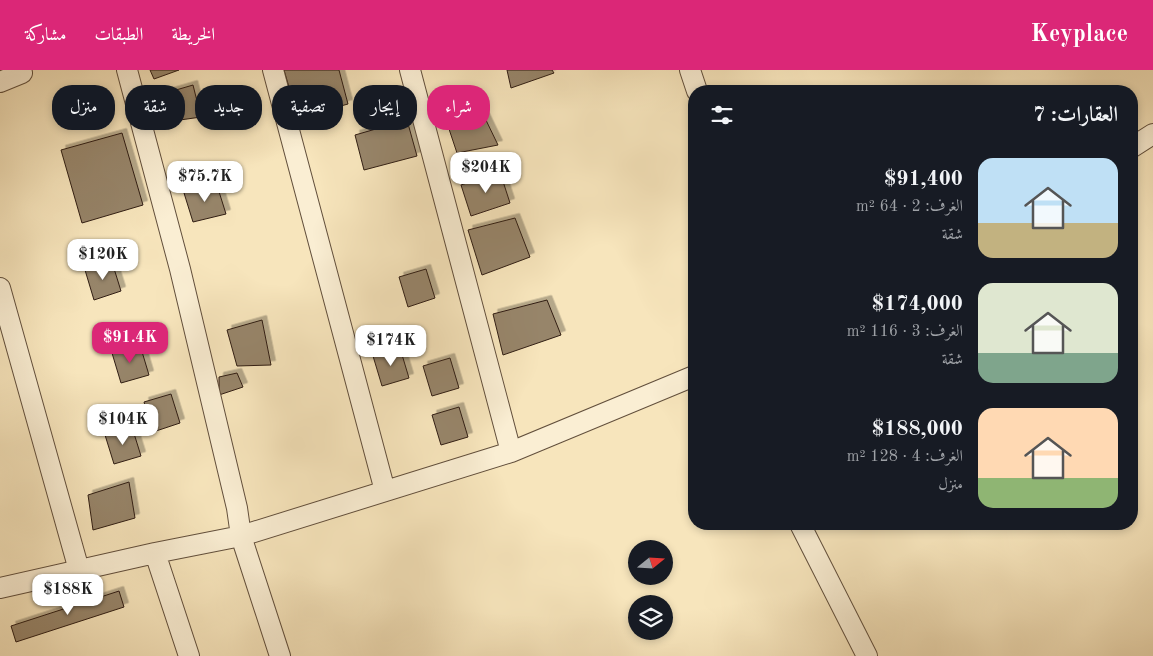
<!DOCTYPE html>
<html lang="ar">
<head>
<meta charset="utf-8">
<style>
  :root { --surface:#171b24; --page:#242831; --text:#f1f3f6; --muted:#9ea1a6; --accent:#db2777 }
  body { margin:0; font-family:"Old Standard TT",Amiri,serif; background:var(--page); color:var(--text); direction:rtl; height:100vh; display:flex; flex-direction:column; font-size:19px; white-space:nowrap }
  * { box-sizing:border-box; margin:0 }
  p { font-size:16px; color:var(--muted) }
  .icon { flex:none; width:28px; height:28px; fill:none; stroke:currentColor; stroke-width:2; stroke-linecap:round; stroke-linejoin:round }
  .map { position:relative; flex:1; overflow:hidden; direction:ltr }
  .side { position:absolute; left:688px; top:15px; width:450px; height:445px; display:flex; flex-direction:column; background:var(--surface); border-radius:20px; box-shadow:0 2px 8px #0003; direction:rtl }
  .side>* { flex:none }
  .guide { position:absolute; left:15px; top:15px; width:475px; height:45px; direction:rtl; display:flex; gap:10px }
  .needle { width:32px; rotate:72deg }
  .tools { position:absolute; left:628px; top:470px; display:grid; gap:10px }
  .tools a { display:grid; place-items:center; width:45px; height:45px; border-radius:50%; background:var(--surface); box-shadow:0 2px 8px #0003; font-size:25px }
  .price { position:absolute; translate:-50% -42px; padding:0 11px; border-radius:10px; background:#fff; color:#222; font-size:16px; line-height:32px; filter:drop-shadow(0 1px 2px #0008) }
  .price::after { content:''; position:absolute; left:50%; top:30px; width:15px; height:11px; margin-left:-8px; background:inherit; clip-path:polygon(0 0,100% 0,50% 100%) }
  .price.current { background:var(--accent); color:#fff }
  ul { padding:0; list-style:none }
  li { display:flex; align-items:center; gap:15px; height:125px; padding:0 20px }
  li span { display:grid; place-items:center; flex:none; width:140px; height:100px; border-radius:15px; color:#555 }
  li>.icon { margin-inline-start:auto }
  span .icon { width:60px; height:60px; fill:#fffc; stroke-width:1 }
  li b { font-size:21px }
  h2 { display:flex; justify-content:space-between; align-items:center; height:60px; padding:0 20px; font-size:21px }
  .tag { padding:0 18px; border-radius:20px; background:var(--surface); box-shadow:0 2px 8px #0003; font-size:18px; line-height:45px }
  .tag.current { background:var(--accent); color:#fff }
  header { display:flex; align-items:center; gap:30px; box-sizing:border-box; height:70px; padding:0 25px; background:var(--accent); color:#fff }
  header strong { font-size:24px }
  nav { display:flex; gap:28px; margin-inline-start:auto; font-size:18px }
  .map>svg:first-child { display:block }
  .building { fill:#97856a; stroke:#301d12; filter:url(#shadow) }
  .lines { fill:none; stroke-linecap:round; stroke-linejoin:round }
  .minor-casing { stroke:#624f3c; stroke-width:22 }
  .minor { stroke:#faeed3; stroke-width:20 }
</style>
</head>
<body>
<header>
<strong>Keyplace</strong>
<nav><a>الخريطة</a><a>الطبقات</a><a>مشاركة</a></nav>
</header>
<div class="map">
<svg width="1153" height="586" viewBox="0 0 1153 586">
  <defs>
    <filter id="shadow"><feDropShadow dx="4.5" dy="-4.5" stdDeviation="0" flood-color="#0004"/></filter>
  </defs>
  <rect width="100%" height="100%" fill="#f7e5bc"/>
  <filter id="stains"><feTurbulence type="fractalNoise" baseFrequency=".004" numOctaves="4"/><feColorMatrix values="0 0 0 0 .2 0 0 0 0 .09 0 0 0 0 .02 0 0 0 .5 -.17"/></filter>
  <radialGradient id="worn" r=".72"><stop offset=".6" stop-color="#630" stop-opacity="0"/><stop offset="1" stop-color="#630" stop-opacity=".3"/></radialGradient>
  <path class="building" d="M150,0h29l-25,9z
    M284,0h55l9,34 -50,14z
    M507,0h45l2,3 -43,15z
    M193,15l8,32 -35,5 -7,-27z
    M484,46l14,29 -41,8 -9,-27z
    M407,50l10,36 -53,14 -9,-35z
    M122,63l21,72 -61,18 -21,-73z
    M500,102l10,31 -39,13 -10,-31z
    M216,112l10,32 -33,8 -9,-29z
    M515,148l15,39 -48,18 -14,-45z
    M112,192l9,29 -27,9 -9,-30z
    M426,199l9,29 -27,9 -9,-30z
    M547,230l14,35 -58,20 -10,-41z
    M262,250l9,45 -34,1 -10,-36z
    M140,275l9,30 -28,8 -9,-30z
    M400,278l9,30 -27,8 -9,-30z
    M450,288l9,30 -27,8 -9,-30z
    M237,303l6,14 -24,8v-18z
    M171,324l9,29 -27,9 -9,-30z
    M459,337l9,30 -27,8 -9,-30z
    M132,357l9,29 -27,8 -9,-29z
    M129,412l6,36 -42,12 -5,-35z
    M119,521l5,16 -108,35 -5,-16z"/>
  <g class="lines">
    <defs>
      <path id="minor" d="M127,0l53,199 57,239 4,28 39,120
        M273,0l112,421
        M410,0l101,382
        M690,0l7,21
        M0,12l22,-9
        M1131,78l22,-14
        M0,218l79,282
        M800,454l67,132
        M155,483l34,103
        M0,518l155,-35 86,-17 270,-84 183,-76"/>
    </defs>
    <use href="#minor" class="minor-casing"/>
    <use href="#minor" class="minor"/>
  </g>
  <rect width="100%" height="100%" filter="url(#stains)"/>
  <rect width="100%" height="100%" fill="url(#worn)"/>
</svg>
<div class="tools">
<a><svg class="needle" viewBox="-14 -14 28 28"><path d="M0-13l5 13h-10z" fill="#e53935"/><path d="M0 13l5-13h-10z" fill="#9ea1a6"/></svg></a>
<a><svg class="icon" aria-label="layers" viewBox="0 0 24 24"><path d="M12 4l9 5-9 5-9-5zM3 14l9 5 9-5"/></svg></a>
</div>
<b class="price" style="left:486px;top:124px">$204K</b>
<b class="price" style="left:205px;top:133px">$75.7K</b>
<b class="price" style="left:103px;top:211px">$120K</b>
<b class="price current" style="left:130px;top:294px">$91.4K</b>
<b class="price" style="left:391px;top:297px">$174K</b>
<b class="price" style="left:123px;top:376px">$104K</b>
<b class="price" style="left:68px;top:546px">$188K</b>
<div class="guide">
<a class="tag current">شراء</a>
<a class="tag">إيجار</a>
<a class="tag">تصفية</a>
<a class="tag">جديد</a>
<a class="tag">شقة</a>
<a class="tag">منزل</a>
</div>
<section class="side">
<h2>العقارات: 7<svg class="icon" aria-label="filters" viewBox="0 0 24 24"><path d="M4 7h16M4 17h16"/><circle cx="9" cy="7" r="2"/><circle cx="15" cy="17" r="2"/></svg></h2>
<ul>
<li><span style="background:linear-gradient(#bfe0f5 65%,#c2b280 0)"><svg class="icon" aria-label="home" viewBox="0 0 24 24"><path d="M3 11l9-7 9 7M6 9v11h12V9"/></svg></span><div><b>$91,400</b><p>الغرف: 2 · 64 m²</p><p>شقة</p></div></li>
<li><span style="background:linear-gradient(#dfe7d0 70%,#7fa58c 0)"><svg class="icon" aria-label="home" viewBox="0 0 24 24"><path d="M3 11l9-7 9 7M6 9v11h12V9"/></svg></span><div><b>$174,000</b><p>الغرف: 3 · 116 m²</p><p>شقة</p></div></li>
<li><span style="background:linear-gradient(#ffd9b3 70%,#8fb573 0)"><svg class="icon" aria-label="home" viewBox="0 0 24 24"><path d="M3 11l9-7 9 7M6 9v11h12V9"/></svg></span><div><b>$188,000</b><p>الغرف: 4 · 128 m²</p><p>منزل</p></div></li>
</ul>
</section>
</div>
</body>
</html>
